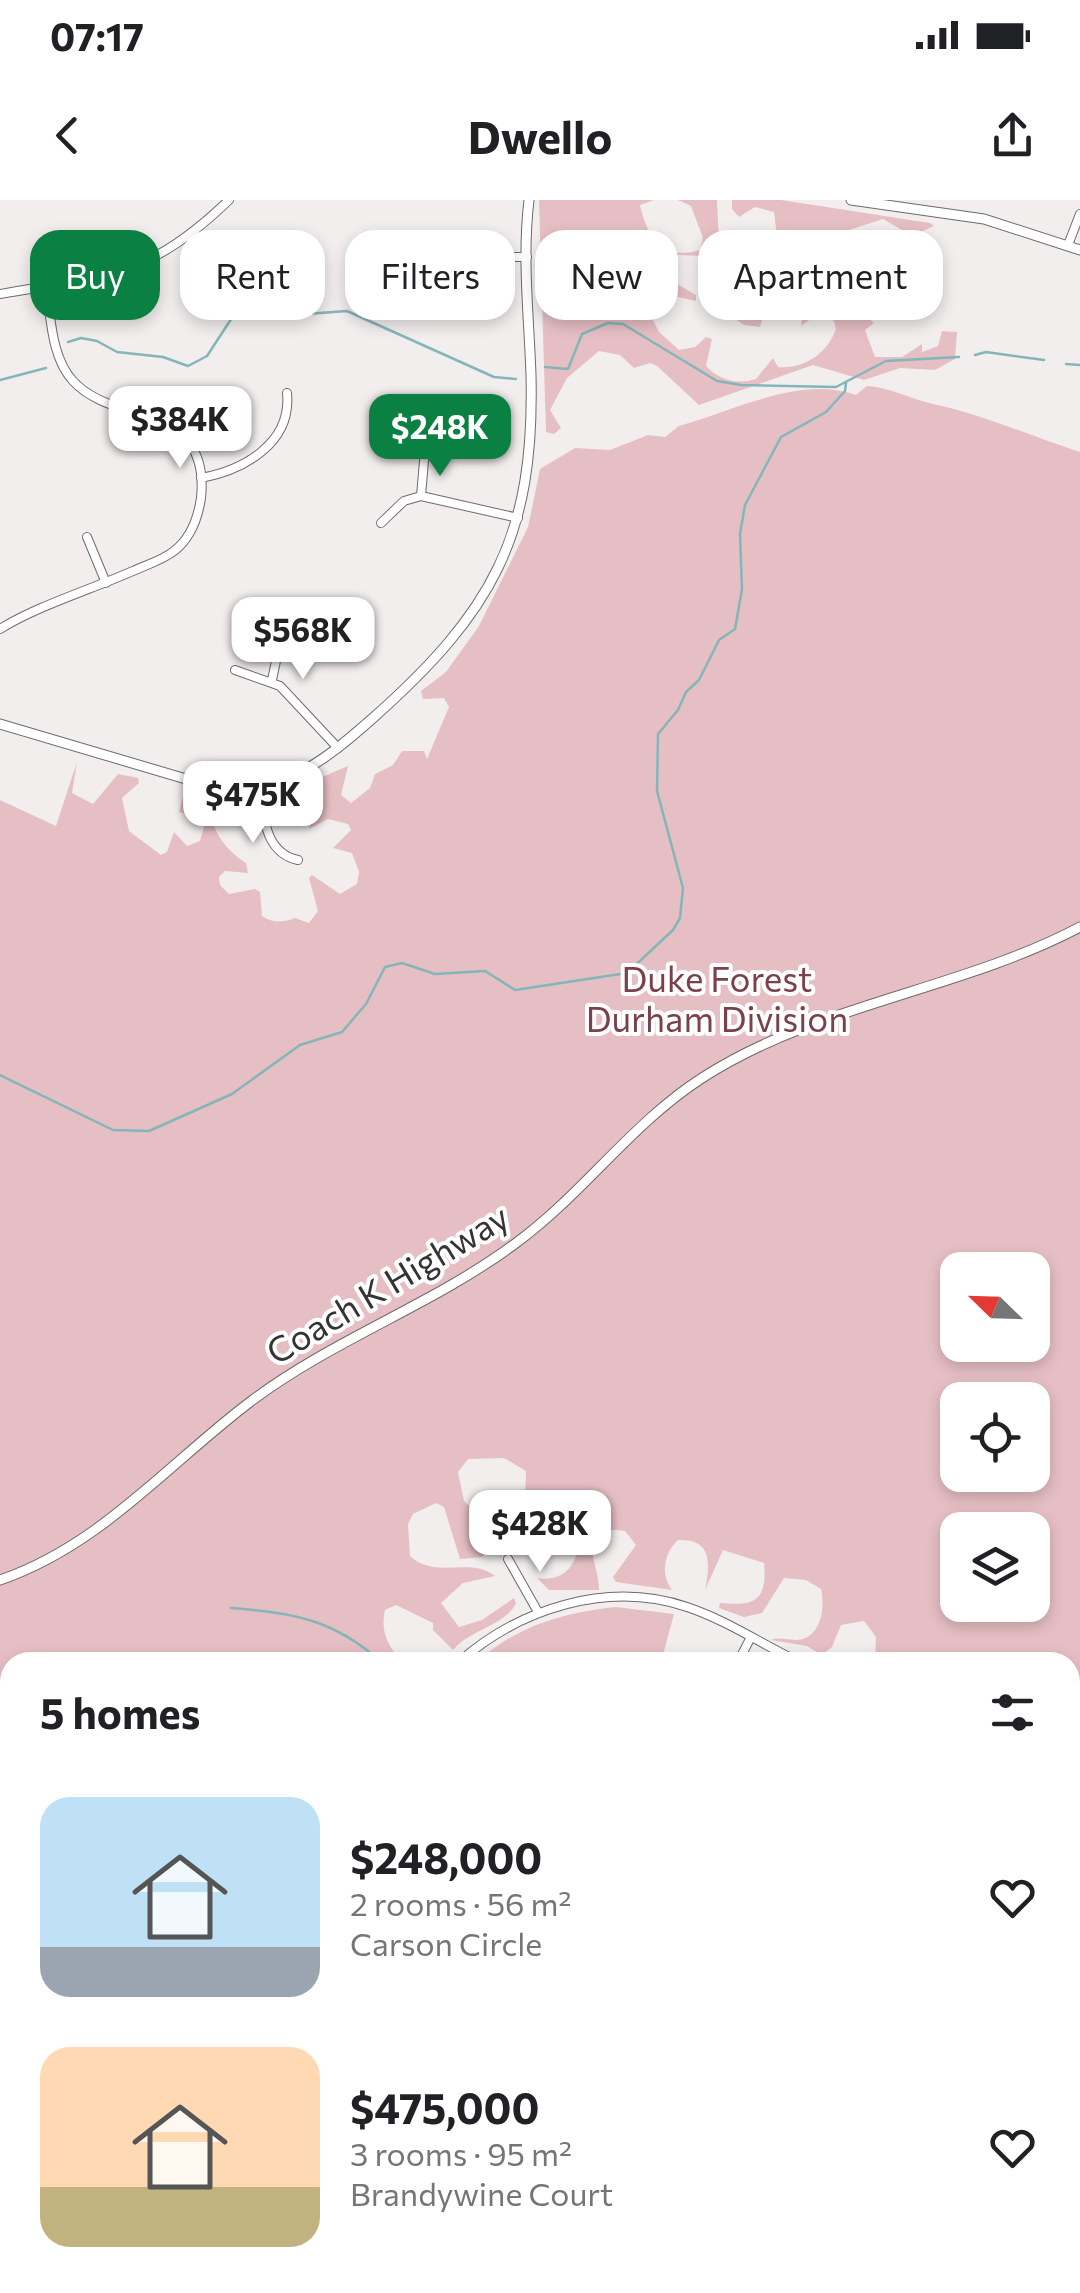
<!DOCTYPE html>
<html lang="en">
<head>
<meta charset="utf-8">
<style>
  :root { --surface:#fff; --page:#f2f2f2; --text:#202124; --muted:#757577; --accent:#0b8043 }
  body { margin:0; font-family:Commissioner,sans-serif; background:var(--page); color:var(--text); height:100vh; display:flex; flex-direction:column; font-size:38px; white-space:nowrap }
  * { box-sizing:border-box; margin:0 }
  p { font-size:32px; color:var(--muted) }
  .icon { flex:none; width:55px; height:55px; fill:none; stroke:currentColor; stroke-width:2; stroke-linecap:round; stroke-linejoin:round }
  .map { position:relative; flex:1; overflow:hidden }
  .sheet { position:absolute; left:0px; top:1452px; width:1080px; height:642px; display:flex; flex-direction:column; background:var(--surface); border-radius:30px 30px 0 0; box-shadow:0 5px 15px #0003 }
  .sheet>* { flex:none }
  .banner { position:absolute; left:30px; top:30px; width:1020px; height:90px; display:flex; gap:20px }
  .needle { width:65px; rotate:293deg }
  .fabs { position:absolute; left:940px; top:1052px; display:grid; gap:20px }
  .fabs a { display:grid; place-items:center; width:110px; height:110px; border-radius:20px; background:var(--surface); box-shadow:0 5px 15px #0003; font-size:50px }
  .price { position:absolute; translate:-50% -85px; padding:0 22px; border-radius:20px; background:#fff; color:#222; font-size:32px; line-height:65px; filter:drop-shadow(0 2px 5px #0008) }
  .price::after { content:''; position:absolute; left:50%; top:60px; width:30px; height:22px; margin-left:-15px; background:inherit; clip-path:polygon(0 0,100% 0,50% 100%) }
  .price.current { background:var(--accent); color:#fff }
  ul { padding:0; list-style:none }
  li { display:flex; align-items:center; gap:30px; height:250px; padding:0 40px }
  li span { display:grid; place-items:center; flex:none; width:280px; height:200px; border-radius:30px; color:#555 }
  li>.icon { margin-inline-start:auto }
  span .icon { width:120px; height:120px; fill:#fffc; stroke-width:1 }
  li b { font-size:42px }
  h2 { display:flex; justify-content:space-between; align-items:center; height:120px; padding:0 40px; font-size:42px }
  .pill { padding:0 35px; border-radius:30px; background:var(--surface); box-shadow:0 5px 15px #0003; font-size:35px; line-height:90px }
  .pill.current { background:var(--accent); color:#fff }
  .status { display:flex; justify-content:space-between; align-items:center; height:70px; padding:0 50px; background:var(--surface); direction:ltr }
  .status svg { height:28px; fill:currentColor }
  header { display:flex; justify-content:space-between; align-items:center; height:130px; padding:0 40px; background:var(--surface); font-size:45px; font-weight:700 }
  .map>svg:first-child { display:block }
  .green { fill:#e6bfc4; fill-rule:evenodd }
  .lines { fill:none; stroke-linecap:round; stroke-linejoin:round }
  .stream { stroke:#84b6b9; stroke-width:2.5 }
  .minor-casing { stroke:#6f6b6b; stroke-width:10 }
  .tertiary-casing { stroke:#6f6b6b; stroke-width:11 }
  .minor { stroke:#fff; stroke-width:8 }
  .tertiary { stroke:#fff; stroke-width:9 }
  .labels { text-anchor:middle; stroke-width:8; stroke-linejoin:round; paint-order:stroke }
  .park-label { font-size:35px; fill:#7b404a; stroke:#fff }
  .street-label { font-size:35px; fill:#353333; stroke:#fff }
</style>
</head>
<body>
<div class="status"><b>07:17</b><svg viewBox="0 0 49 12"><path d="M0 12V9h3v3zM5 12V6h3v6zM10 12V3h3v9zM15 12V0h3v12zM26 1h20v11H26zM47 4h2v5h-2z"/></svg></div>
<header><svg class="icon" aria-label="back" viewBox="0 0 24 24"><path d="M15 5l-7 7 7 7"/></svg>Dwello<svg class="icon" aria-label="share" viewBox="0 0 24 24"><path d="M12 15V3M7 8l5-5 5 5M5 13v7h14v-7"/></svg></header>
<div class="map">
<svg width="1080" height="2093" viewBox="0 0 1080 2093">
  <rect width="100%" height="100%" fill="#f3eeee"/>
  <path class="green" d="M539,0h115l-14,5c7,31 22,57 60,45l3,-12 -12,-32 -13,-6h39l3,65h-11l-8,-9 -43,-2 -3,17 41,24v6l-44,-10 -5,17 12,24 20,18 16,-3 11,-10 6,2 -6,27c13,14 31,19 50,13l17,-21 5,9c26,2 49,-13 58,-38l-2,-8 -15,-8 -18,13 2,-19 21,-11 4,-10 -8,-13 -43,-16 -9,7v10l15,17 -47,-23 29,-7 12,-25 -3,-24 -19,-5 -16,10 -7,-8v-9h49l149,23 4,3 -22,10 -29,-17 -34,11 4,33 39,-1 9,39 -7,-23 -14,-12 -21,4c-4,15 2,44 15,53l-9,7 10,27h27l20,-13v8l16,-6 4,-15 15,1 -2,27 -20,11 -35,-2 -36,12 -51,-15 -114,40 -42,-39 -7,-3 -16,5 -14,-13 -21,-4 -32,27 -17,32 11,18 -7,6 -8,-2z
    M736,85l30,21 -6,21 -16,-2 -19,-13 -1,-16z
    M867,186c25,2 41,12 66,18 48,10 98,32 147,48v1557l-10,1v-348h-195l1,-25 -12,-16 -23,4 -9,22 -10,8 -15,-9 -36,-6c10,-4 21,2 32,-1 19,-6 22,-34 18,-50l-15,-9 -22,-2 -22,35 -18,4 -25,-9 1,-5c32,3 48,0 44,-40l-41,-13 -18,40c5,-25 8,-52 -27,-50 -14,13 -18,34 -6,50l-56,-8 -3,-5 23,-32 -11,-14c-55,-8 -25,32 -26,59h-50l-12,-12c25,4 38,-10 43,-35l-10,-9 -34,3 -22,-4 10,-12 2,-50 -22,-13 -36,1 -10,13 6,29 26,25 5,19 -13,12 -22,2 -16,-52 -8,-4 -23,11 -5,10 2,32c25,24 60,0 85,20l-32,7 -22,20 18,24 23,-7 32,-22 2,5c-10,22 -47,27 -63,47l-20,-20v-7l-37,-18 -11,5c-5,22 3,35 16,52h-391v623h55l9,8h-74v-1493l56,26 21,-64 -5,31 21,11 25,-30 20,4 1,5 -17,15 7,33 32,24 6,-3 7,-20 13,14 13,-5 4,-14 -4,-10 -21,-5 4,-15 7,-3 18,9c4,27 15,45 38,60l2,10 -23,-2 -6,6 1,8 9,9 26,-5 5,3 2,24c11,7 21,7 33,2l14,5 9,-12 -9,-33 3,-3 28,19 17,-10 2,-12 -7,-19 -19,-5 18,-18 -3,-6 -20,-5 -19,10 7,-20 -8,-26 40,-17 -7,29 10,8 19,-15 5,-14 18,-9 9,-14h22l3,8 22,-52 -5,-9 -21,1 -2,-8 25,-19 33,-46 49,-99 12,-58 35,-21 35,2 38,-15 17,2 14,-11c55,-15 121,-51 177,-31zM958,1070h74v75h-74zM958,1200h74v75h-74zM958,1330h74v75h-74z
    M616,1407l58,7 -13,48 -176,-1v-6c38,-31 83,-43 131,-48z"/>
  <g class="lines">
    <path class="stream" d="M68,142l13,-4 16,3 20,11 46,5 25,9 19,-10 32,-49 13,3 12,-6 28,11 55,-4 147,66 22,2
      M975,155l11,-3 58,8
      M1066,164l14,1
      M545,167l23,2 14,-35 26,-11 15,1 94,57 24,4 95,2 50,-26 73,-4
      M0,180l46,-12
      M0,875l113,55 36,1 83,-37 68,-49 42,-13 24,-28 19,-37 17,-4 33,11 50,-3 30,19 112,-17 46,-43 7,-12 3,-30 -26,-97 1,-57 20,-24 8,-18 13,-12 20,-40 16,-11 7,-40 -2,-55 5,-29 36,-68 45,-25 19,-21 1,-8
      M231,1408c61,4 104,12 150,54
      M1070,1734l10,4
      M444,2085l7,8"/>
    <defs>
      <path id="minor" d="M1068,45l12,-31
        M408,57h119
        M0,94c107,-19 146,-14 229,-94
        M201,278c43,-8 91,-35 86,-85
        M421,296l6,-70
        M381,323l23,-22 17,-5 97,22
        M87,337l19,46
        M0,429c37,-23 92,-40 133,-58 13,-6 30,-11 41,-20 17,-13 24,-33 27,-53 10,-96 -86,-71 -128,-117 -22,-24 -22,-64 -27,-94
        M235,470l45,16 58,62
        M272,480l8,-38
        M258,588c6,29 7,65 40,72
        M508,1359l30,53
        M459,1462c60,-53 148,-82 228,-55 39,13 73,36 110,54
        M738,1462l13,-25"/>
      <path id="tertiary" d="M851,0l133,19 96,31
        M0,524l213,63c70,8 110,-25 160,-69 119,-106 162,-181 158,-343 -2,-58 -9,-117 -2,-175
        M0,1380c100,-34 168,-116 250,-178 83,-63 183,-97 266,-159 67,-49 116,-120 186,-165 112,-73 259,-88 378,-151
        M0,1749l10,18
        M229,2085l6,8"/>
    </defs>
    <use href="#minor" class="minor-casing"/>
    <use href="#tertiary" class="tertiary-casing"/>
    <use href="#minor" class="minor"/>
    <use href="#tertiary" class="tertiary"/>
  </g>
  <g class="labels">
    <g class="park-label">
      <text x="717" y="792">Duke Forest<tspan x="717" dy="40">Durham Division</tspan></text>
    </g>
    <g class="street-label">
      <text transform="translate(388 1085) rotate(-31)" y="12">Coach K Highway</text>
    </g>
  </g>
</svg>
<div class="fabs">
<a><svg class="needle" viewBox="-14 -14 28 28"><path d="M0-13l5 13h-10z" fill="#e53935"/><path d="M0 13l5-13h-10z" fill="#757577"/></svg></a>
<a><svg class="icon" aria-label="locate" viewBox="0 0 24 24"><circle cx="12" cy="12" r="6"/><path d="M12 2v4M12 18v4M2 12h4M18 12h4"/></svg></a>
<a><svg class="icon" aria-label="layers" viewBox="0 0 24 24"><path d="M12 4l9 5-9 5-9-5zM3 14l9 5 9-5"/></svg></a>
</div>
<b class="price" style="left:180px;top:271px">$384K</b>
<b class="price current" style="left:440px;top:279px">$248K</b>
<b class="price" style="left:303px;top:482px">$568K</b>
<b class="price" style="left:253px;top:646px">$475K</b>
<b class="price" style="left:540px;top:1375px">$428K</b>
<div class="banner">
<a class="pill current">Buy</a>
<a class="pill">Rent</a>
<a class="pill">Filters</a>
<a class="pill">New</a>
<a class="pill">Apartment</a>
</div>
<section class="sheet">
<h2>5 homes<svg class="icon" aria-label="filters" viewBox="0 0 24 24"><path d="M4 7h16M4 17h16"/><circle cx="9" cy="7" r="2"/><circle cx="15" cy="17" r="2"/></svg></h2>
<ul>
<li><span style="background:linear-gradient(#bfe0f5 75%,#9aa5b1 0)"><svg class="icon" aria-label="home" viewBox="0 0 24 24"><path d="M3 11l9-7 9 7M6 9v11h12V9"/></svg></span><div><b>$248,000</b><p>2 rooms · 56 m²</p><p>Carson Circle</p></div><svg class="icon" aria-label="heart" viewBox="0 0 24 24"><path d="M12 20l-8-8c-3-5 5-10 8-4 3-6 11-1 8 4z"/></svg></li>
<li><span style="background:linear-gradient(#ffd9b3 70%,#c2b280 0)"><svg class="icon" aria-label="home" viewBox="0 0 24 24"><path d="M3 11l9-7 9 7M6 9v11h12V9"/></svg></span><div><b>$475,000</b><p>3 rooms · 95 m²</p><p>Brandywine Court</p></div><svg class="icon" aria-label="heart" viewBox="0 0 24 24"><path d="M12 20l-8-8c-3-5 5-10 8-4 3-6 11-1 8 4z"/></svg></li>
</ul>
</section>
</div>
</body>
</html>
